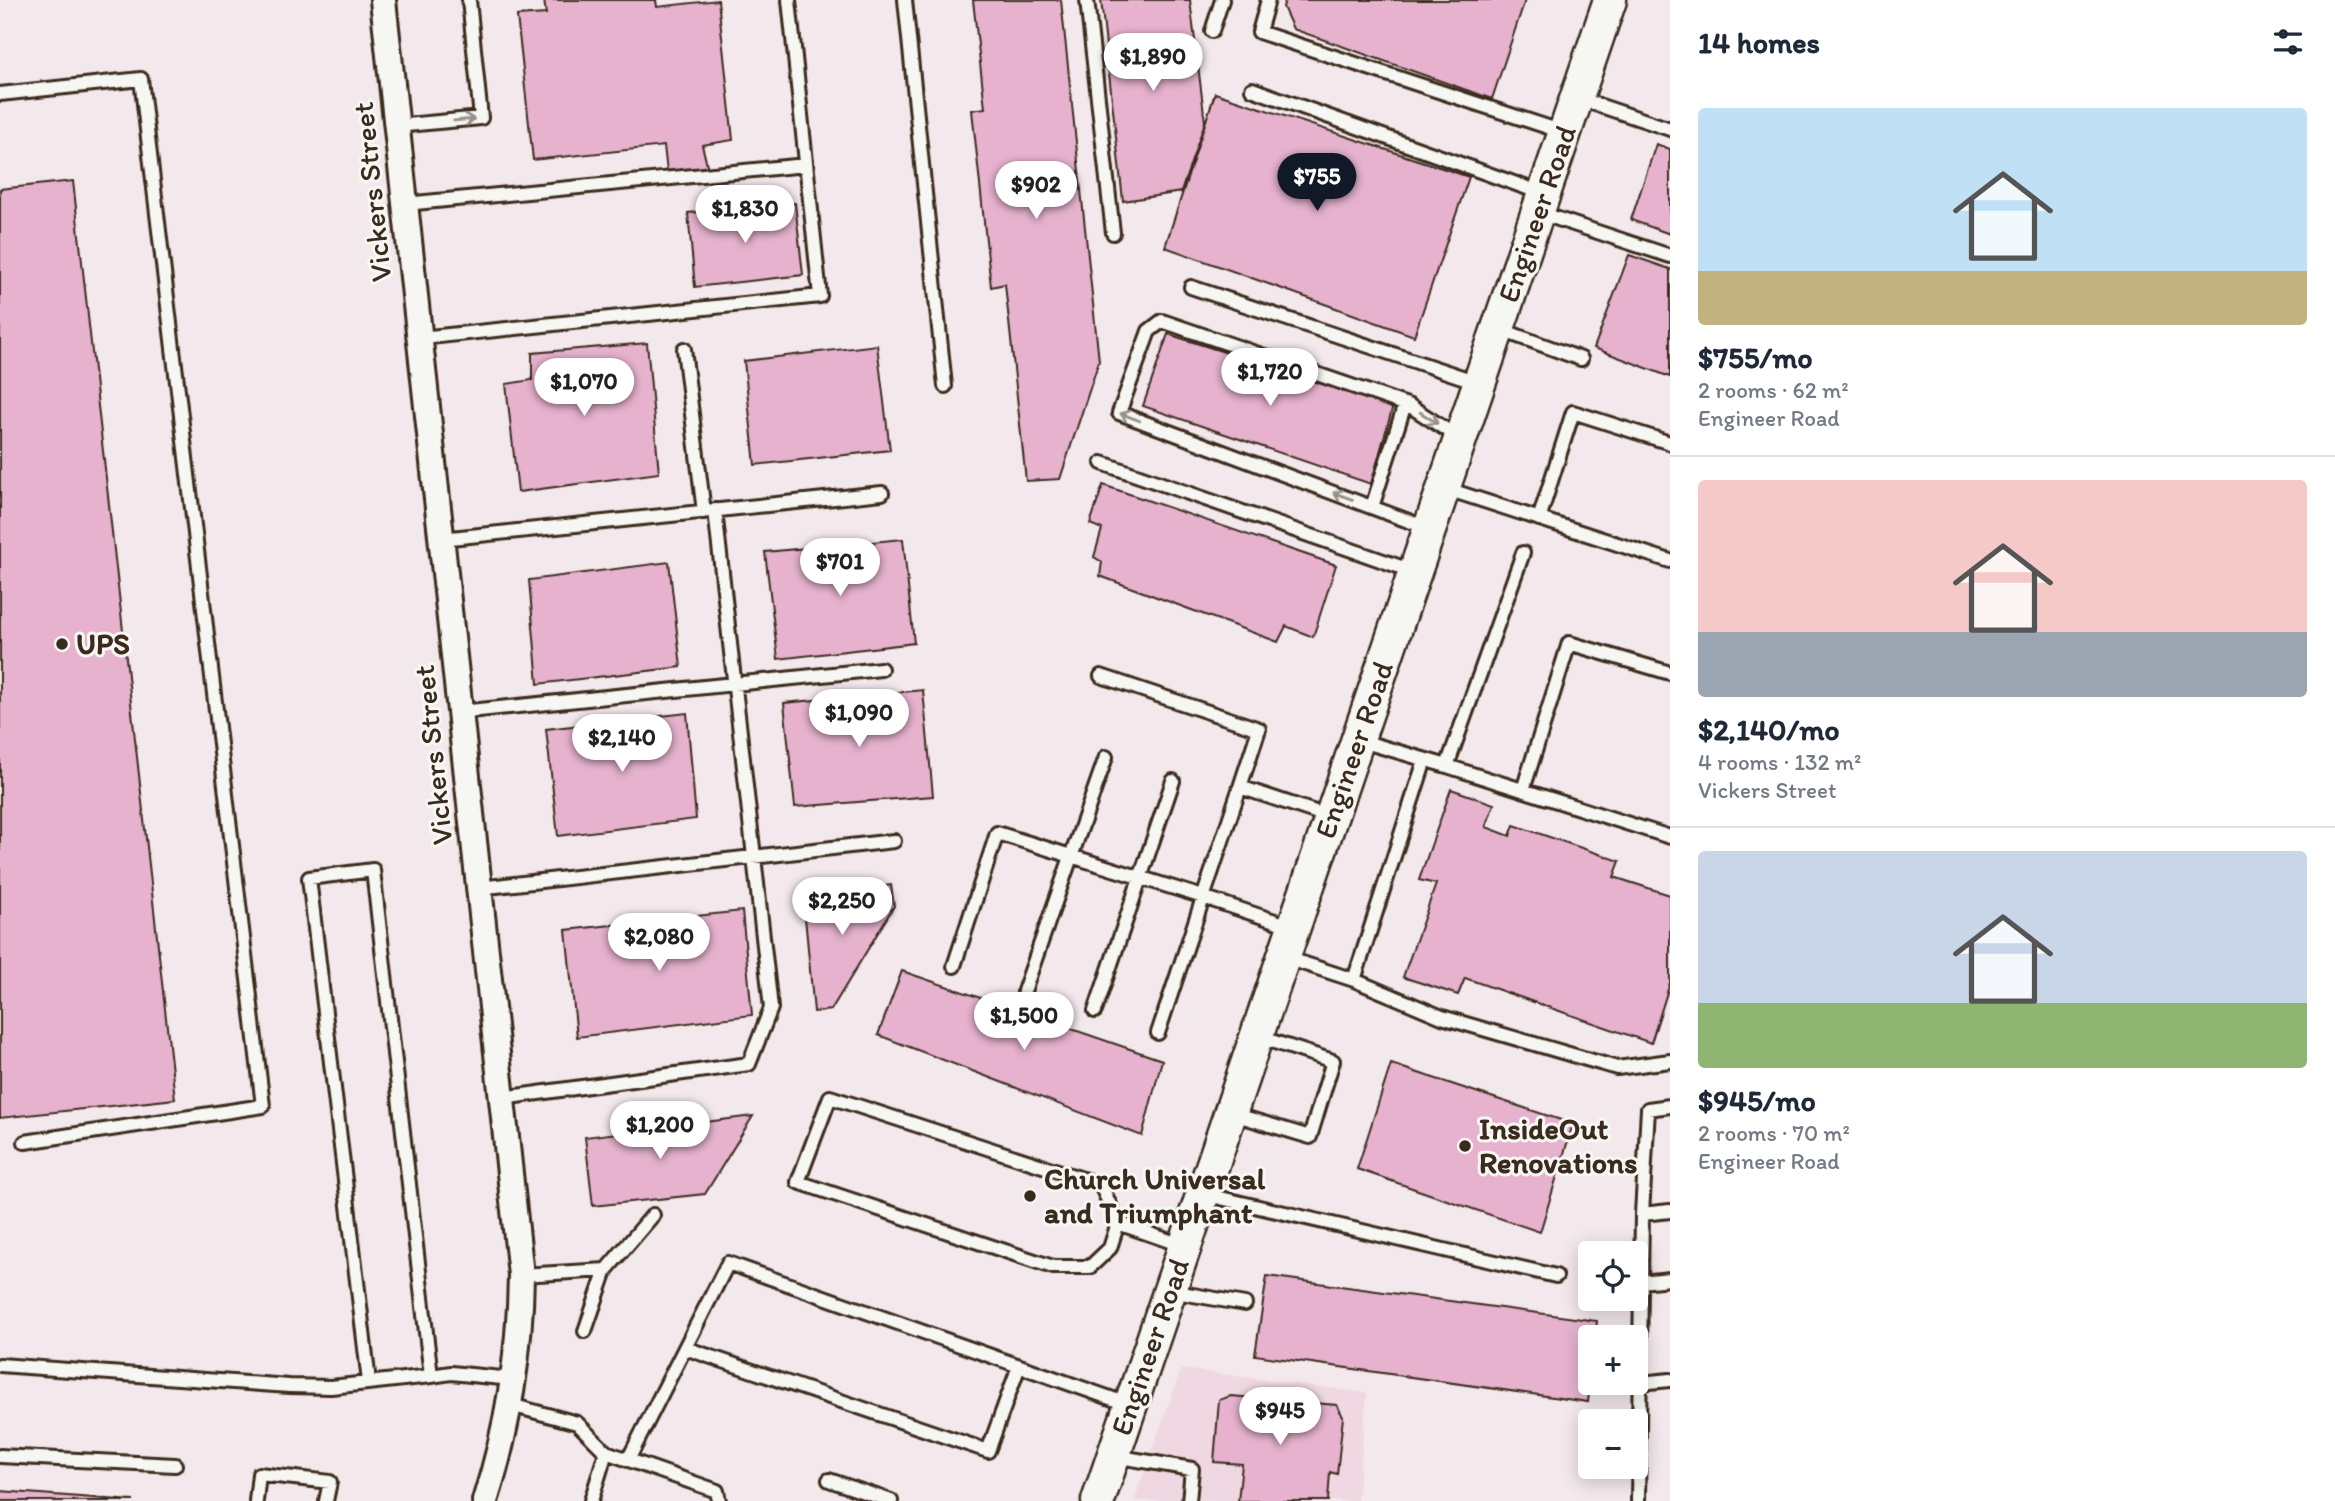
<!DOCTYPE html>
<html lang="en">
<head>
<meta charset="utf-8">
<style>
  :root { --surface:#fff; --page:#f2f2f3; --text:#1f2937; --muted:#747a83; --line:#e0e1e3; --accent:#111827 }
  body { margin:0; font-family:Itim,sans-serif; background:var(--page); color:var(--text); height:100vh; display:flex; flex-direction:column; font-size:26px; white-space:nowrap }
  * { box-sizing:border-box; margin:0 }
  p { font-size:23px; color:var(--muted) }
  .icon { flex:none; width:38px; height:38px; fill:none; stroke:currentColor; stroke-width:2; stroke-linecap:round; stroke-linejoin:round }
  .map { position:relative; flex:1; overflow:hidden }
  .drawer { display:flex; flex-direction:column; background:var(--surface); width:665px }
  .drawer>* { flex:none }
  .fabs { position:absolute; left:1578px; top:1241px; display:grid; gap:14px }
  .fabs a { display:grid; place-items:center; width:70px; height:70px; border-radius:7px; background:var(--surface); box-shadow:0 4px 18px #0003; font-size:35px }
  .price { position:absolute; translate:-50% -60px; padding:0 16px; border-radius:24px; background:#fff; color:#222; font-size:23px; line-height:46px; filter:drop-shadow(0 2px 4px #0008) }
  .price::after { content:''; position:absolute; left:50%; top:42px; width:21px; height:16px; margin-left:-10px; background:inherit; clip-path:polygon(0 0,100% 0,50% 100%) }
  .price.current { background:var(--accent); color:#fff }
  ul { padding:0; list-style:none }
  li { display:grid; align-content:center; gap:14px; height:371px; padding:0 28px }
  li+li { border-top:2px solid var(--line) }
  li span { display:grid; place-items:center; height:217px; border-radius:7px; color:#555 }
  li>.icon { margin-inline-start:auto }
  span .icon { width:126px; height:126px; fill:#fffc; stroke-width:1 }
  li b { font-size:30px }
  h2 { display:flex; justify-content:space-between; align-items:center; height:84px; padding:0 28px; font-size:30px }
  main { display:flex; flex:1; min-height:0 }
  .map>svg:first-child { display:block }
  .built { fill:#efd8e2 }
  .building { fill:#e6b2ce; stroke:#3b2a1e; stroke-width:2 }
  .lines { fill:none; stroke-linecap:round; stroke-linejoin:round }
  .service-casing { stroke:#3b2a1e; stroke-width:18 }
  .minor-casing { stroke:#3b2a1e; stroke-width:30 }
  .tertiary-casing { stroke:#3b2a1e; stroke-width:37 }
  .service { stroke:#f6f6f2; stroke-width:12 }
  .minor { stroke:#f6f6f2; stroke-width:24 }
  .tertiary { stroke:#f6f6f2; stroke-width:32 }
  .oneway { stroke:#989088 }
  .poi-dot { fill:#3b2a1e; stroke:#f6f6f2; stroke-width:2.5 }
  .labels { text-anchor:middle; stroke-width:6; stroke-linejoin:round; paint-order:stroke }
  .street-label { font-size:30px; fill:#3b2a1e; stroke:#f6f6f2 }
  .poi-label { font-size:30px; font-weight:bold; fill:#3b2a1e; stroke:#f6f6f2; text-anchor:start }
</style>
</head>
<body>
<main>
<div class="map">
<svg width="1670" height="1501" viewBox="0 0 1670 1501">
  <rect width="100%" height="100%" fill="#f3e8eb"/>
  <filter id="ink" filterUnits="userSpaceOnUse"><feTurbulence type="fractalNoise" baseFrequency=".0143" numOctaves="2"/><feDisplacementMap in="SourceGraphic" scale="14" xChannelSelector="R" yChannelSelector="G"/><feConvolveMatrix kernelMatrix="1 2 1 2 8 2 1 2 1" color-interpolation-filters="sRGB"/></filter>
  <g filter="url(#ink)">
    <path class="built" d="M1181,1369l186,24 -10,108h-223z"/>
    <path class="building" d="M544,0h112l1,7 61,-7 15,140 -31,5 6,24 -41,3 -3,-26 -131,14 -16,-144 29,-2z
      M973,0h88l38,361 -39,118 -34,2 -21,-197 -14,3 -19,-177 13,-2z
      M1101,0h89l15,122 -24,70 -58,9z
      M1285,0h240l-33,99 -199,-70 -10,-22z
      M1215,93l254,84 -55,159 -249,-89z
      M1656,144l14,5v85l-39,-14z
      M73,181l102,918 -175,19v-929z
      M795,203l8,72 -108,12 -7,-74z
      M1629,255l41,14v108l-76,-29z
      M1168,334l225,72 -22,78 -228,-78z
      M647,343l12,130 -141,19 -12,-108 26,-4v-27z
      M877,345l13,105 -135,15 -11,-104z
      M1103,485l233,80 -23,72 -27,-11 -8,16 -178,-66 2,-14 -8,-5 8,-28 -12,-5z
      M903,539l11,104 -136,16 -13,-107z
      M669,562l12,105 -143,17 -9,-104z
      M923,690l10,106 -138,11 -11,-104z
      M687,713l9,106 -138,17 -12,-107z
      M1451,789l43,15 -8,23 24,9 4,-11 106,36 -6,16 56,18v88l-19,60 -186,-65 -7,17 -55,-18 33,-93 -17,-4z
      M891,885l3,21 -63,104 -17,2 -11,-116z
      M742,911l10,104 -175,22 -11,-107z
      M902,971l260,89 -20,76 -264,-101z
      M1391,1064l182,60 -33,108 -183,-63z
      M753,1116l-48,78 -112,12 -8,-69z
      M1267,1276l330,45 -2,16h-4v40l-3,25 -333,-47z
      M1231,1396l106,9 6,12 -6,57 -7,-2 -2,29h-90l4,-37 -28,-2 5,-62z
      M0,1491l134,10h-134z"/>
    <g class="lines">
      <defs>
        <path id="service" d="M905,0l40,386
          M1087,0l26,233
          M1268,0l-9,32 304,100
          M1212,31l10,-31
          M1252,89l292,105
          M0,94l141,-15 122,1027 -238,36
          M1577,98l93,31
          M396,126l85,-8 -12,-118
          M405,204l401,-39
          M1537,212l133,44
          M1191,287l289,96
          M1499,329l82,30
          M420,338l400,-42 -31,-296
          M684,349l20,163
          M1102,463l313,109
          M1444,488l226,73
          M1372,507l33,-103
          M1539,519l34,-107 97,31
          M1430,529l-311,-116 30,-82 13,-10 248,85 49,32
          M441,539l441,-46
          M1101,676l158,53 -19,58 90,30
          M460,712l421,-43
          M1358,740l89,26 76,-213
          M1447,766l223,71
          M1523,790l46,-147 101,30
          M479,888l415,-47
          M1284,957l70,23 71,-220
          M954,966l43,-133 206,64 90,30
          M1354,980l88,37 175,51 53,-7
          M1024,991l82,-234
          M1095,1011l78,-230
          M1158,1033l82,-246
          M502,1098l247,-34 22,-56 -56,-498
          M1230,1113l80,24 23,-76 -77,-25
          M1203,1194l353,82
          M1642,1214l6,-105 22,-3
          M1118,1223l-8,25 -20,19h-37l-255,-85 32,-85 271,88 17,38 66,23
          M521,1275l85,-5 47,-55
          M1641,1282l29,-3
          M1170,1291l75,13
          M585,1331l21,-61
          M685,1348l303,103 31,-85
          M0,1365l289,21 42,1 100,-11 -58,-506 -64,8 60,504
          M431,1376l20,-3 61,6
          M1640,1383l30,-3
          M507,1404l70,19 29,29 111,39 2,10
          M0,1456l175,9
          M1114,1456l78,13 -3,32
          M628,1460l100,-197 402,142
          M829,1480l62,21
          M256,1501l3,-27 71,8 -4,19
          M591,1501l15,-49
          M1638,1501l4,-287 28,-3"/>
        <path id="minor" d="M383,0l138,1275c-1,76 -13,154 -36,226"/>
        <path id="tertiary" d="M1098,1501l512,-1501"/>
      </defs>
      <use href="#service" class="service-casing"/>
      <use href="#minor" class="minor-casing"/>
      <use href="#tertiary" class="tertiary-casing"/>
      <use href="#service" class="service"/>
      <use href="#minor" class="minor"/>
      <use href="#tertiary" class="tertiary"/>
    </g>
    <defs><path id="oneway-shaft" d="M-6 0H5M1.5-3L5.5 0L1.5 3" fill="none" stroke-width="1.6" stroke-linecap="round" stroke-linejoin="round" transform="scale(1.75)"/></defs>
    <g class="oneway">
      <use href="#oneway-shaft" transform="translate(464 120) rotate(-5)"/>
      <use href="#oneway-shaft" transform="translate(1130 417) rotate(-159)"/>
      <use href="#oneway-shaft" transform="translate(1429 418) rotate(33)"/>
      <use href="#oneway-shaft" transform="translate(1343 496) rotate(-160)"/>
    </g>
  </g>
  <g class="poi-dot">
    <circle cx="62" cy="644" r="7"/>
    <circle cx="1465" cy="1146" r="7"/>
    <circle cx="1030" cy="1196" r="7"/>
  </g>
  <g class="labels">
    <g class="street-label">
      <text transform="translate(372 192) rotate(-96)" y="10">Vickers Street</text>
      <text transform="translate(1537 214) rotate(-71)" y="10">Engineer Road</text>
      <text transform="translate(1354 750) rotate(-71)" y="10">Engineer Road</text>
      <text transform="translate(433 755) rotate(-96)" y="10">Vickers Street</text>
      <text transform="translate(1150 1347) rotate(-71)" y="10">Engineer Road</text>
    </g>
    <g class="poi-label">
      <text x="76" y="654">UPS</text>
      <text x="1479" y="1139">InsideOut<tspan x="1479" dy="34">Renovations</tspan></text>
      <text x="1044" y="1189">Church Universal<tspan x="1044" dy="34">and Triumphant</tspan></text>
    </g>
  </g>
</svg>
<div class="fabs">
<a><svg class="icon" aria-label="locate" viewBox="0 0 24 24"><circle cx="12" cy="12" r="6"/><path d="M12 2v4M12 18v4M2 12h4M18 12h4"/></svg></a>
<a>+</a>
<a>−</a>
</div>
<b class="price" style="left:1153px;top:93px">$1,890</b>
<b class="price current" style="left:1317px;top:213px">$755</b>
<b class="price" style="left:1036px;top:221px">$902</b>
<b class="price" style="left:745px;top:245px">$1,830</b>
<b class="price" style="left:1270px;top:408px">$1,720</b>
<b class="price" style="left:584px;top:418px">$1,070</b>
<b class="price" style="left:840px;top:598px">$701</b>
<b class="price" style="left:859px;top:749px">$1,090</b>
<b class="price" style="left:622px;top:774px">$2,140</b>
<b class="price" style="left:842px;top:937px">$2,250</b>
<b class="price" style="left:659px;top:973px">$2,080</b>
<b class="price" style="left:1024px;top:1052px">$1,500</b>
<b class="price" style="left:660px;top:1161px">$1,200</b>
<b class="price" style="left:1280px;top:1447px">$945</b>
</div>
<section class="drawer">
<h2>14 homes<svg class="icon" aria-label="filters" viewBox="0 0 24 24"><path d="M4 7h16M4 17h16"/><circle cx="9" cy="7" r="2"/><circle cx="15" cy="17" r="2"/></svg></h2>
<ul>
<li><span style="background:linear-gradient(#bfe0f5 75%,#c2b280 0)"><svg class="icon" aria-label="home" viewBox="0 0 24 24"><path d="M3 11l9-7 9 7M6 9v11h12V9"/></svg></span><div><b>$755/mo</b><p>2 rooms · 62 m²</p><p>Engineer Road</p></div></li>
<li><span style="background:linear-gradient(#f6c9c9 70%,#9aa5b1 0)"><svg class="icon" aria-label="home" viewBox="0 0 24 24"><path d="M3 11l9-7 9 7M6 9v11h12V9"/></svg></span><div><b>$2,140/mo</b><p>4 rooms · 132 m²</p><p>Vickers Street</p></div></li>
<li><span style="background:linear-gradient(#c9d6e8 70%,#8fb573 0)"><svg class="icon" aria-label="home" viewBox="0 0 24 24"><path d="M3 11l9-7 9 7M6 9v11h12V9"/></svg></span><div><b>$945/mo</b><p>2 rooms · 70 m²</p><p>Engineer Road</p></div></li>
</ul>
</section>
</main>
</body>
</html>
